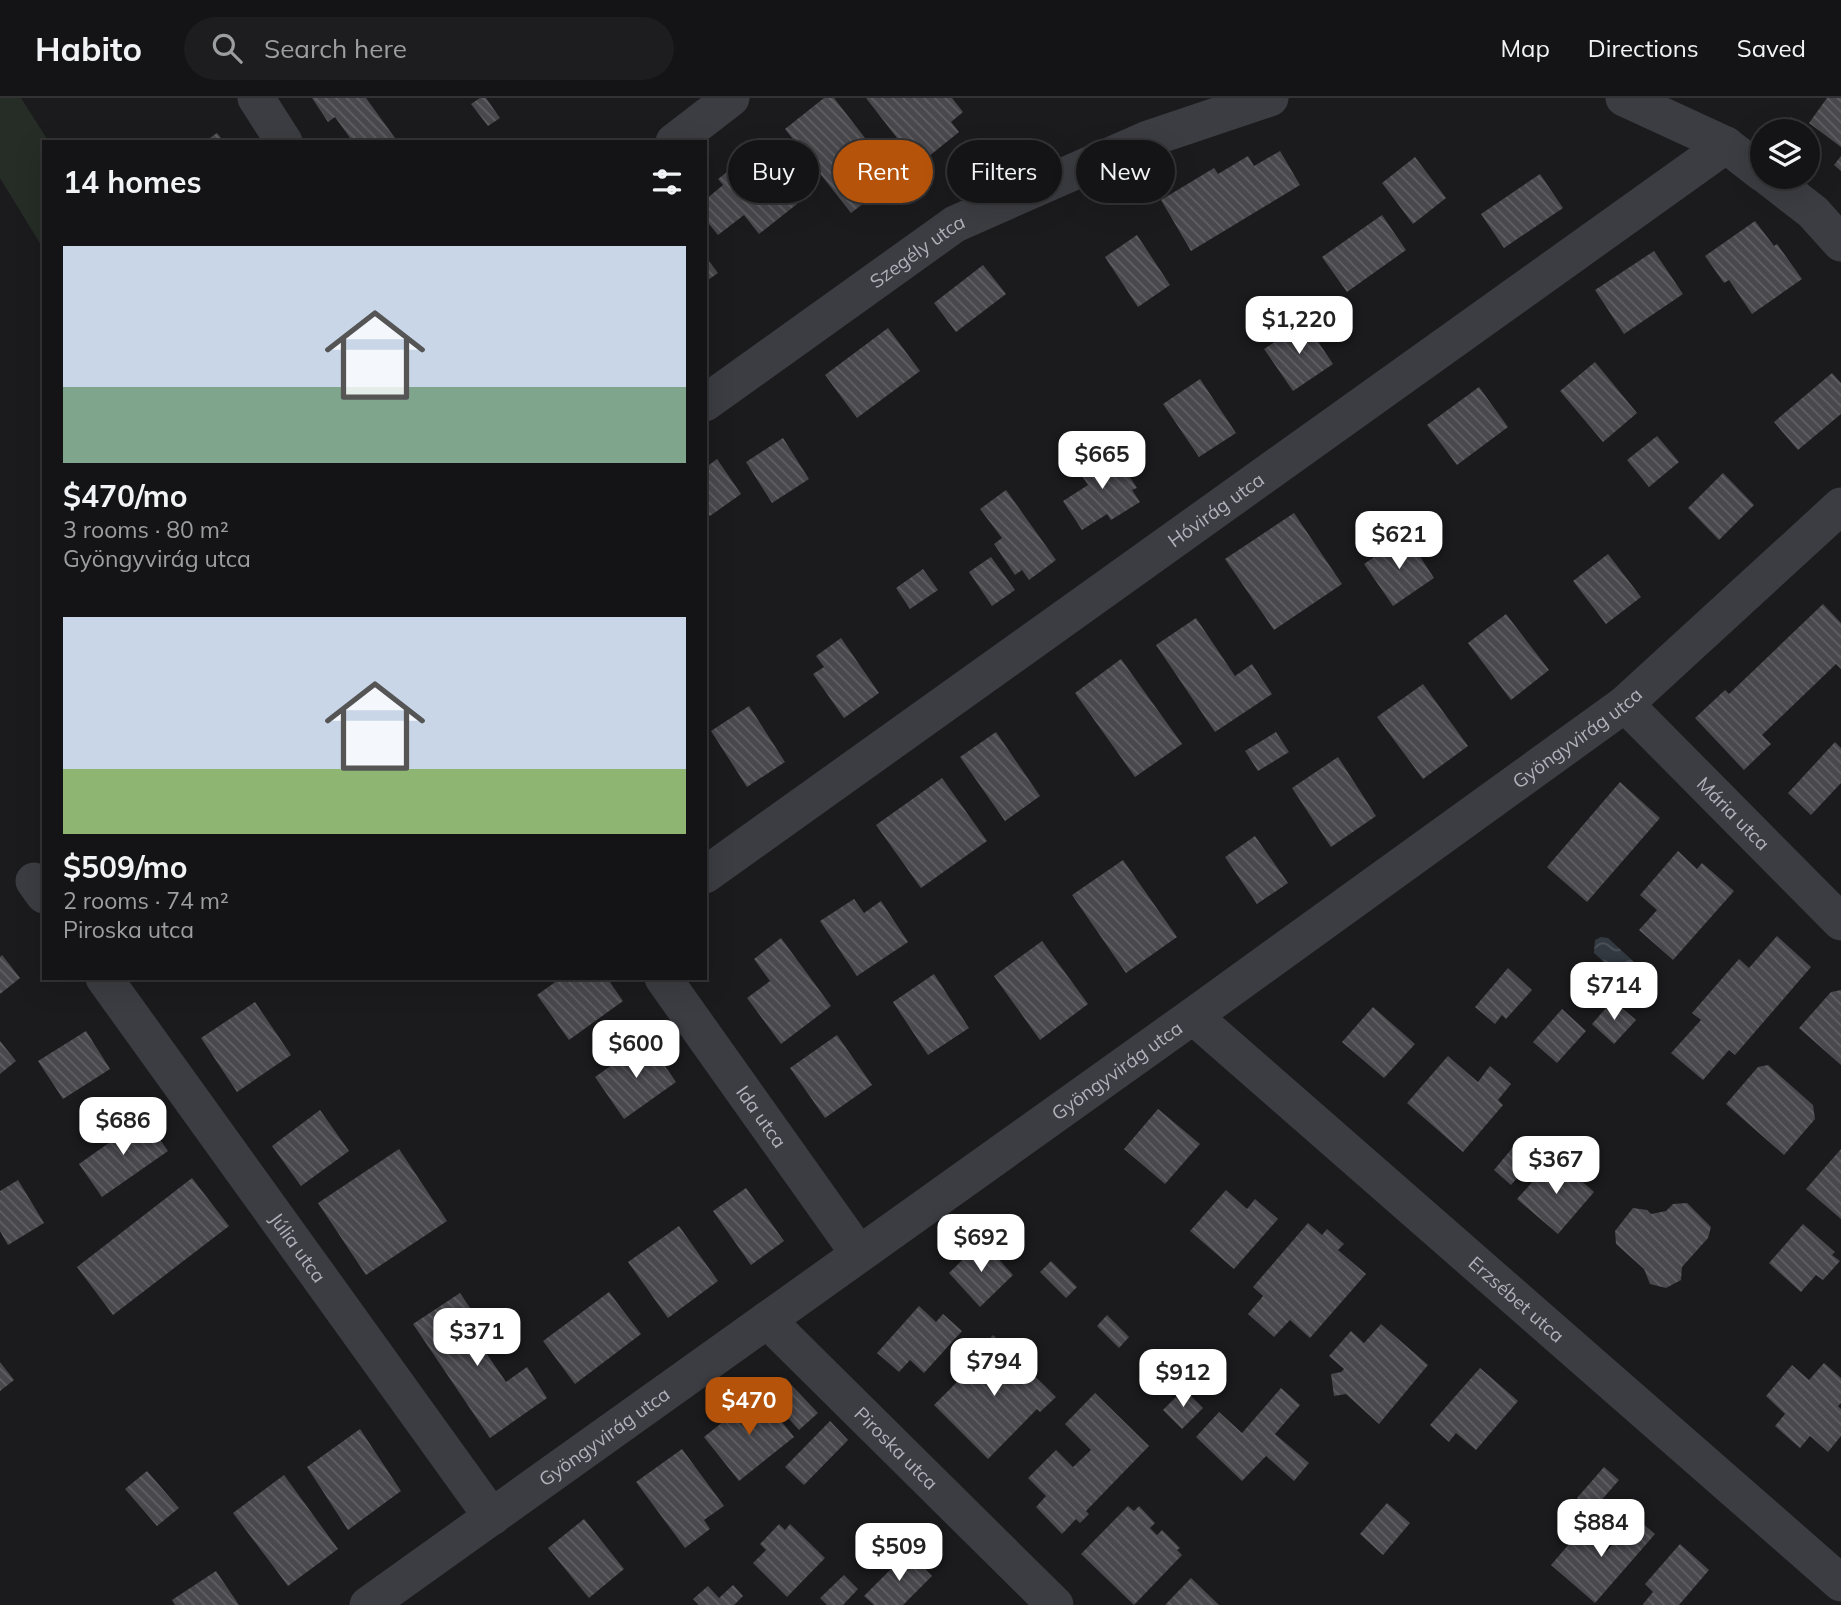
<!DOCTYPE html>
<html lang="en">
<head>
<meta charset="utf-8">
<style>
  :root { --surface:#141416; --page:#1d1d1f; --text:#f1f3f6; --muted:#9d9ea1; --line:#333335; --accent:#b45309 }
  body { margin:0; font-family:Mulish,sans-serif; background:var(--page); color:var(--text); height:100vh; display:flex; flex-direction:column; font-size:26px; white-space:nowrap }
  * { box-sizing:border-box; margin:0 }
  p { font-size:23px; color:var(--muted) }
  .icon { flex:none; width:38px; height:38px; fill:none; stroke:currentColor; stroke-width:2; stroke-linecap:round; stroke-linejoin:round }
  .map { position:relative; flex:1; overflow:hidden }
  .panel { position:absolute; left:42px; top:42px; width:665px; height:840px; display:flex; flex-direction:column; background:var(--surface); border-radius:0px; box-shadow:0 7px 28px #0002,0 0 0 2px var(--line) }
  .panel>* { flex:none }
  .hud { position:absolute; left:728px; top:42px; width:665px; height:63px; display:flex; gap:14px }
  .buttons { position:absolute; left:1750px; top:21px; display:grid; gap:14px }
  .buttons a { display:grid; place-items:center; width:70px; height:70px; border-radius:50%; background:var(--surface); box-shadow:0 7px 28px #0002,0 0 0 2px var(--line); font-size:35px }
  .price { position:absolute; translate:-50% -60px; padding:0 16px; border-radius:14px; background:#fff; color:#222; font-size:23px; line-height:46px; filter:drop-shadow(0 2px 4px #0008) }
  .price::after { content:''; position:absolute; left:50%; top:42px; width:21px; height:16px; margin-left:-10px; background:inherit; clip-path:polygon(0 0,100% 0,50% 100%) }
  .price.on { background:var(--accent); color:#fff }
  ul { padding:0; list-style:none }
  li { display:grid; align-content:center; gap:14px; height:371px; padding:0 21px }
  li span { display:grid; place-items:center; height:217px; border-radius:0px; color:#555 }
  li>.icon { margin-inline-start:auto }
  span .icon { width:126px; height:126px; fill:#fffc; stroke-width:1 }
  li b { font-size:30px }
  h2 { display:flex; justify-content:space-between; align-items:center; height:84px; padding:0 21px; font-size:30px }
  .tag { padding:0 24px; border-radius:32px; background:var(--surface); box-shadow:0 7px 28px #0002,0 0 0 2px var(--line); font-size:24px; line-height:63px }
  .tag.on { background:var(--accent); color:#fff }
  header { display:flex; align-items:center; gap:42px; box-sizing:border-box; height:98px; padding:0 35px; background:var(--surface); border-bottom:2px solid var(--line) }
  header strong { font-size:33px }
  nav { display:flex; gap:38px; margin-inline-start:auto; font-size:24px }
  .search { width:490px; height:63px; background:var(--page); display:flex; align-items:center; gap:18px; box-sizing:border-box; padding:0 24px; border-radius:38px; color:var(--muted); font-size:26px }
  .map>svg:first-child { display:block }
  .grass { fill:#252d26 }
  .water { fill:url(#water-waves) }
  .building { fill:url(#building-back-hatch) }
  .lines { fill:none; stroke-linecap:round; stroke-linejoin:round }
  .minor { stroke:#3c3d42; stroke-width:37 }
  .labels { text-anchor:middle; stroke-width:6; stroke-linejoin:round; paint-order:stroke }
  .street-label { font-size:19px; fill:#afb2bb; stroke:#161618 }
</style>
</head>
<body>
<header>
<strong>Habito</strong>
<div class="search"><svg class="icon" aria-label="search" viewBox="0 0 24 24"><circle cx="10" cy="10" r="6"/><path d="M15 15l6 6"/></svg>Search here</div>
<nav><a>Map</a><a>Directions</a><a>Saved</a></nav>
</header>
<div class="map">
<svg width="1841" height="1507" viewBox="0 0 1841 1507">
  <defs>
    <pattern id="water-waves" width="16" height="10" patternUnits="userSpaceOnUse" patternTransform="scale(1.75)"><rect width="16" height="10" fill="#323940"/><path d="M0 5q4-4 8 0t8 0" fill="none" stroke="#4d535a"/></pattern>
    <pattern id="building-back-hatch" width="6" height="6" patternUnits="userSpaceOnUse" patternTransform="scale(1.75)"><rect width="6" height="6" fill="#48484d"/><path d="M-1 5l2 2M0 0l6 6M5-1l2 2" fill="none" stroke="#606065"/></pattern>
  </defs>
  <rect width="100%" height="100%" fill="#1b1b1d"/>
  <path class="grass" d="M0,0h21l28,44h-5v108l-44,-72z"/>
  <path class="water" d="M1601,839l7,1 26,24 -5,6 5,5 -7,9 -33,-29 1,-13z"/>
  <path class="building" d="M312,0h54l29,40 -6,4h-36l-18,-25 -7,5z
    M480,0h6l14,20 -12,8 -17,-22z
    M824,0h10l62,80 -45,35 -66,-84z
    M866,0h86l11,14 -12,10 8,10 -41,33z
    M1827,0h14v49l-32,-24z
    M1791,19l17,11 -2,3h-25z
    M217,35l7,9h-20z
    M755,52l42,54 -38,30 -15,-19 -26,20 -13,-16v-19l18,-15 -5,-6z
    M1280,53l20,34 -109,66 -30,-51 53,-32 4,6 30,-18 6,10z
    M1841,58v15l-7,-6z
    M1415,59l31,41 -33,26 -31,-41z
    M1540,76l23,34 -59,40 -23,-34z
    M1382,117l24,35 -59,42 -25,-35z
    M1755,123l19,25 3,-2 25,35 -50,35 -23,-34 -5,3 -19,-27z
    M1137,137l33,50 -32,22 -33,-50z
    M1654,153l29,43 -59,40 -29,-44z
    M705,158l13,17 -13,9z
    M983,167l23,29 -50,38 -22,-29z
    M1305,224l28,42 -40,27 -29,-42z
    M888,230l32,43 -63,47 -32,-43z
    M1595,264l42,51 -34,29 -43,-51z
    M1832,275l9,10v31l-43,36 -24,-28z
    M1200,281l36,54 -37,24 -36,-53z
    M1479,289l29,40 -51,38 -30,-40z
    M1657,338l22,26 -30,25 -22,-27z
    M783,340l26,41 -37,24 -26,-41z
    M1105,351l7,11 5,-3 20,31 -5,2 8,12 -29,18 -4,-6 -25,16 -19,-29 25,-16 -12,-18z
    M717,361l24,35 -31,22 -5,-6v-42z
    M1723,375l31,32 -35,35 -31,-32z
    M1006,392l50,70 -27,20 -7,-10 -7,5 -21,-31 8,-6 -22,-29z
    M1294,415l48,71 -68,46 -49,-71z
    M1406,437l28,43 -41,28 -29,-42z
    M1608,456l33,43 -35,27 -33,-43z
    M991,459l24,33 -23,16 -23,-34z
    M923,471l15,21 -28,19 -14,-21z
    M1823,506l18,19v46l-5,-5 -74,71 9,9 -27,26 -49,-52 30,-28 4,4z
    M1506,516l43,56 -38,30 -43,-57z
    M1196,520l39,58 17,-12 20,30 -57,38 -59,-87z
    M841,540l38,55 -35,25 -31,-44 11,-7 -8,-11z
    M1121,561l61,85 -47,33 -60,-84z
    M1423,586l45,62 -45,33 -46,-62z
    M749,608l36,56 -38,25 -36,-56z
    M996,634l44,64 -35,25 -45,-64z
    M1276,634l13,20 -31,19 -13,-20z
    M1835,644l6,6v35l-30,32 -23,-22z
    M1338,659l38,59 -45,31 -39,-59z
    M942,680l45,63 -66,47 -45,-63z
    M1620,684l40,36 -73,84 -40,-35z
    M1255,738l33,47 -31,21 -32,-47z
    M1678,753l19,18 5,-6 32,28 -61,69 -34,-30 18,-20 -17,-15z
    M1123,762l54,77 -51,36 -54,-78z
    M854,801l10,14 17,-12 27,41 -51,34 -37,-55z
    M1777,838l34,31 -76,88 -6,-5 -26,30 -32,-27 30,-33 -9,-7 47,-54 10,9z
    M781,840l50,68 -50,38 -34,-46 23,-17 -16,-22z
    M1042,843l46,63 -48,36 -46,-64z
    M2,857l18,23 -20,16v-37z
    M1508,870l24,22 -26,29 -4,-4 -7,9 -20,-17z
    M934,876l35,54 -41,27 -35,-53z
    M561,880h46l16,23 -54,39 -32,-45z
    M1841,892v75l-42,-37 32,-36z
    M1613,902l23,20 -22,24 -22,-20z
    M255,904l36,53 -54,37 -36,-54z
    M1373,909l42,37 -31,34 -42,-36z
    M1562,911l24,22 -29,32 -24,-21z
    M86,933l24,38 -47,30 -25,-38z
    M837,937l35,50 -47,33 -35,-50z
    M647,942l29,42 -52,37 -29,-42z
    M0,943l16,20 -16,13z
    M1448,958l30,26 12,-16 21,18 -13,16 5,5 -40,47 -56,-49z
    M1768,967l45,40 2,14 -31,36 -58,-51 32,-37z
    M1158,1011l42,35 -35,40 -41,-35z
    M320,1012l29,41 -48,35 -29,-40z
    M144,1020l24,33 -66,46 -23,-33z
    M1514,1048l18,15 -21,24 -17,-15z
    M399,1051l48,72 -81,54 -48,-72z
    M1841,1051v70l-35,-30z
    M1555,1059l39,35 -36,42 -41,-35z
    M192,1080l37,48 -116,89 -36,-48z
    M18,1082l26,43 -36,22 -8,-14v-40z
    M746,1090l38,53 -33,24 -38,-54z
    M1226,1092l21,19 8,-10 23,20 -44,50 -44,-38z
    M1687,1105l24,24 -3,11 -26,29 -1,13 -15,8 -16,-4 -6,-15 -28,-25 -1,-13 18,-23 14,2 4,4 15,-3 7,-7z
    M1308,1125l14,12 5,-6 17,15 -6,6 28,24 -56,64 -20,-18 -16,17 -26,-23 15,-18 -10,-9z
    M1803,1126l32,28 -3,3 8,6 -17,19 -7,-5 -15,17 -32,-29z
    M679,1128l39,55 -50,37 -40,-56z
    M982,1143l31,34 -33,32 -31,-34z
    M1051,1163l26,26 -11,11 -26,-26z
    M609,1194l32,42 -66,50 -32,-43z
    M460,1195l21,31 -10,7 35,51 21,-15 20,31 -57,40 -77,-114z
    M919,1208l17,16 7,-8 19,17 -38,42 -14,-13 -11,12 -22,-19z
    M1107,1217l22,22 -10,11 -22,-22z
    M1381,1226l47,41 -49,59 -33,-30 -12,2 -3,-22 10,-2 3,-3 -15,-13 22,-25 13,12z
    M993,1237l63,62 -16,15 -3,-3 -49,50 -54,-54 47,-47 -5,-5z
    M0,1264l14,18 -14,11z
    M1824,1265l17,15v25l-3,3 3,3v27l-13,16 -18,-16 -10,12 -25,-22 10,-12 -19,-18 26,-31 17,15z
    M1480,1270l38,33 -42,49 -20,-17 -7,9 -19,-17z
    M785,1280l33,35 -19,17 -32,-35z
    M1281,1290l19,17 -25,29 34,29 -15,18 -28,-25 -24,25 -46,-44 23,-25 23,21z
    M1184,1291l19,19 -21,21 -19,-19z
    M759,1295l35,44 -55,44 -35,-44z
    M1095,1295l54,53 -63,65 3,3 -9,9 -4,-4 -14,15 -26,-27 10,-11 -18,-18 28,-28 17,17 18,-17 -26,-26z
    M830,1323l18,19 -44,45 -19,-18z
    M360,1331l41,62 -53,39 -41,-63z
    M682,1351l42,57 -20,14 6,9 -25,19 -49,-66z
    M1604,1369l15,13 -27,31 -15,-13z
    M147,1373l32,37 -22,18 -32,-37z
    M284,1377l54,74 -50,37 -55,-73z
    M1387,1405l23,20 -27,32 -23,-21z
    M1128,1408l6,5 5,-5 16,17 -5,5 7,7 5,-5 18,18 -3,2 5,5 -48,50 -53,-51z
    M1636,1420l19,16 -60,69 -44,-38 31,-36 25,22z
    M584,1421l40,50 -35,29 -41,-50z
    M779,1426l6,6 5,-6 35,34 -38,39 -34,-34 13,-13 -6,-6z
    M1680,1446l29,26 -30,35h-35l-1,-1 10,-12 -8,-8z
    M908,1454l24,24 -29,29h-29l-10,-9z
    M216,1473l23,34h-64l-3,-5z
    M844,1477l14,14 -15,16h-16l-7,-7z
    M1191,1480l28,27h-54z
    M733,1487l10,11 -9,9h-35l-6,-6 15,-13 11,12z"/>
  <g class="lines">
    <g class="minor">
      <path d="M256,0l28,44"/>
      <path d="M1624,0l102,47 36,28"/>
      <path d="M674,44l57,-44"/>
      <path d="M1768,79l45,35 28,31"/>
      <path id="s1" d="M705,305l250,-179 193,-85 122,-41"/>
      <path id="s2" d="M1625,606l216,218"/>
      <path id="s3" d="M705,777l1021,-730"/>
      <path d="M34,783l10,14"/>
      <path id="s4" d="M104,880l388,539"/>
      <path id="s5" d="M663,880l196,276"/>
      <path id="s6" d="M1193,918l648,567"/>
      <path id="s7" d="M767,1222l288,285"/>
      <path id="s8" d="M368,1507l825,-589 432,-312 216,-198"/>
    </g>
  </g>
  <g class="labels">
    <g class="street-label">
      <text dy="7" stroke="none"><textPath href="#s1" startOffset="261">Szegély utca</textPath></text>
      <text dy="7" stroke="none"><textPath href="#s3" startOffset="628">Hóvirág utca</textPath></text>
      <text dy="7" stroke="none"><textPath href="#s8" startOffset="1488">Gyöngyvirág utca</textPath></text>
      <text dy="7" stroke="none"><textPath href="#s2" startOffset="154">Mária utca</textPath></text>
      <text dy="7" stroke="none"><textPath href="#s8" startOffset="920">Gyöngyvirág utca</textPath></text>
      <text dy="7" stroke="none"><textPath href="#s5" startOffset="170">Ida utca</textPath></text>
      <text dy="7" stroke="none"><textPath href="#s4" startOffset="332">Júlia utca</textPath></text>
      <text dy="7" stroke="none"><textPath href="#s6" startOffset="430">Erzsébet utca</textPath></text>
      <text dy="7" stroke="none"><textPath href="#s8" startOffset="290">Gyöngyvirág utca</textPath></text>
      <text dy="7" stroke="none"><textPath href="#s7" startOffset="182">Piroska utca</textPath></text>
    </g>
  </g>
</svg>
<div class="buttons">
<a><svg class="icon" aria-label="layers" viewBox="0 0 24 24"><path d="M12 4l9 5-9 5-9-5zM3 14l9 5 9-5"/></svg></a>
</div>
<b class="price" style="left:1299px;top:258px">$1,220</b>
<b class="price" style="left:1102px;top:393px">$665</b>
<b class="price" style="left:1399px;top:473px">$621</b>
<b class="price" style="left:1614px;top:924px">$714</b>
<b class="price" style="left:636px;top:982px">$600</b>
<b class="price" style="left:123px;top:1059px">$686</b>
<b class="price" style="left:1556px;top:1098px">$367</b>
<b class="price" style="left:981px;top:1176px">$692</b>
<b class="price" style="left:477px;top:1270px">$371</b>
<b class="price" style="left:994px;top:1300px">$794</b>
<b class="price" style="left:1183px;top:1311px">$912</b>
<b class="price on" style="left:749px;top:1339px">$470</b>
<b class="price" style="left:1601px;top:1461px">$884</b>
<b class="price" style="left:899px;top:1485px">$509</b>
<div class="hud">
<a class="tag">Buy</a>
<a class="tag on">Rent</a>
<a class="tag">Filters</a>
<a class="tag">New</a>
</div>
<section class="panel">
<h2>14 homes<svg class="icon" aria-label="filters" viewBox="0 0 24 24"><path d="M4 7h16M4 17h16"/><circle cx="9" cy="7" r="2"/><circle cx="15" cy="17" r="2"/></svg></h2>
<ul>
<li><span style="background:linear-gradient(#c9d6e8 65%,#7fa58c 0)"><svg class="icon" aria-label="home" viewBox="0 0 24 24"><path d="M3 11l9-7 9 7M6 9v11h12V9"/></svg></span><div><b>$470/mo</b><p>3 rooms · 80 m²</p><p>Gyöngyvirág utca</p></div></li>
<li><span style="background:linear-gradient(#c9d6e8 70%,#8fb573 0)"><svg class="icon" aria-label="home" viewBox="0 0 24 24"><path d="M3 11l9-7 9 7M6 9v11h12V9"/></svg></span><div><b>$509/mo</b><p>2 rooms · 74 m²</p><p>Piroska utca</p></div></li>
</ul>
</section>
</div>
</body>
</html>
